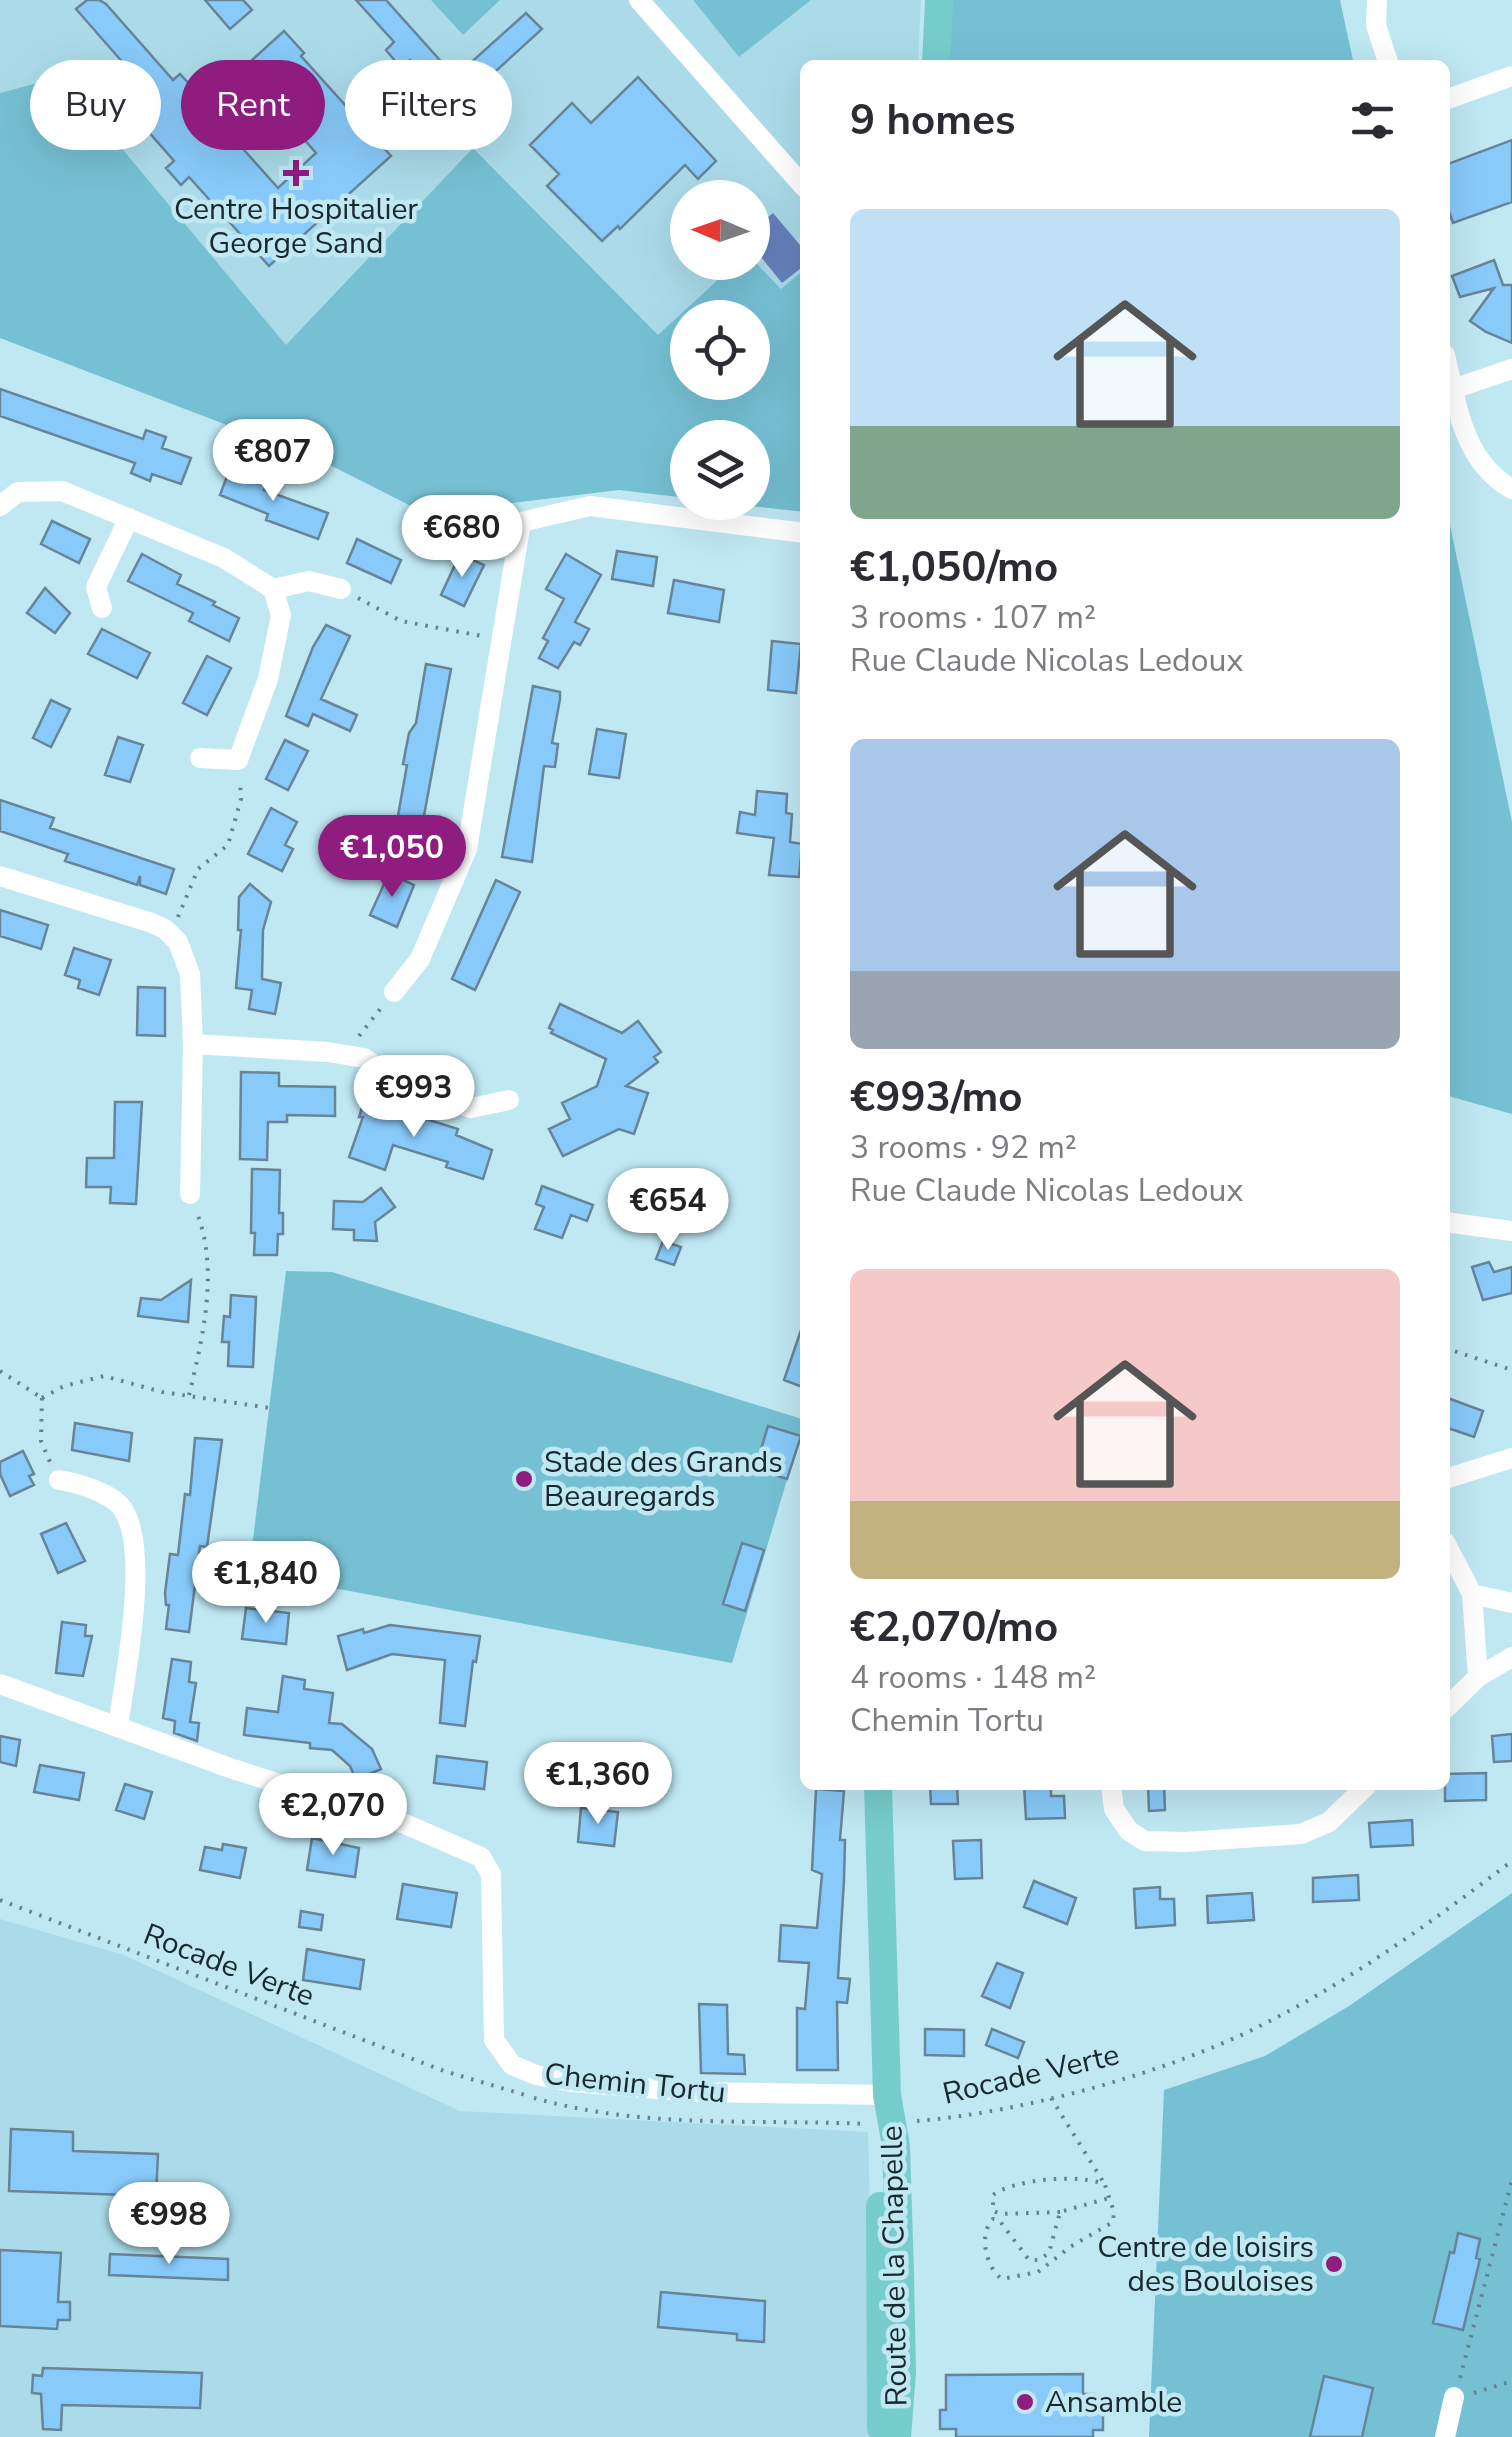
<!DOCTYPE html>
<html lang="en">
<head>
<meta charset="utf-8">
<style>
  :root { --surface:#fff; --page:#f7f7f7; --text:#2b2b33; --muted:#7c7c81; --accent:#8e1d7f }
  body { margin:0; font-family:"Nunito Sans",sans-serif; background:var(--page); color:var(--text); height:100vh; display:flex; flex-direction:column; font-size:38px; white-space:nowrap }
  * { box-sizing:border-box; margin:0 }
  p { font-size:32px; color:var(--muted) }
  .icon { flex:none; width:55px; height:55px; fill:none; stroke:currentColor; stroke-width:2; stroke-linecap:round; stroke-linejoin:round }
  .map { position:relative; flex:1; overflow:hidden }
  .drawer { position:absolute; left:800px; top:60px; width:650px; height:1730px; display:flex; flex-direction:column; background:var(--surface); border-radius:15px; box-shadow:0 10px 40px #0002 }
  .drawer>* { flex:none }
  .hud { position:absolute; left:30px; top:60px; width:620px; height:90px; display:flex; gap:20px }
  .needle { width:65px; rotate:272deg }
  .buttons { position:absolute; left:670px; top:180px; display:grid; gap:20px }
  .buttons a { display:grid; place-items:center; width:100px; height:100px; border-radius:50%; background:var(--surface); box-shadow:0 10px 40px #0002; font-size:50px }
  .price { position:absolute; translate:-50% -85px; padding:0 22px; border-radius:35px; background:#fff; color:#222; font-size:32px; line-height:65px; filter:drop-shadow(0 2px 5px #0008) }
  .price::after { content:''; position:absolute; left:50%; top:60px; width:30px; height:22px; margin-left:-15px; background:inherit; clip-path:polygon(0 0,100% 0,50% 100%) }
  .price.current { background:var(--accent); color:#fff }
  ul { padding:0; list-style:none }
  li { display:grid; align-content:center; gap:20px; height:530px; padding:0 50px }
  li span { display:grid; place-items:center; height:310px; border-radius:15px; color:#555 }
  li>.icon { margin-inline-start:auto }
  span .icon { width:180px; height:180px; fill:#fffc; stroke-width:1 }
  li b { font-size:42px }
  h2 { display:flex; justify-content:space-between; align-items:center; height:120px; padding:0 50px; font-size:42px }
  .pill { padding:0 35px; border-radius:45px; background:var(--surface); box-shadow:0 10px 40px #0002; font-size:35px; line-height:90px }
  .pill.current { background:var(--accent); color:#fff }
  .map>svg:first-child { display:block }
  .built { fill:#abdbe9 }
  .green { fill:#76c0d4; fill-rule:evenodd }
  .water { fill:#6682bd }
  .building { fill:#88cafa; stroke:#688498; stroke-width:2.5; fill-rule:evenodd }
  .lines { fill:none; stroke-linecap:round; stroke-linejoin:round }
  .path { stroke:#668289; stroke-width:4; stroke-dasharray:2.5 8; stroke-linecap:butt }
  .minor { stroke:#fff; stroke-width:20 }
  .major { stroke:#77cdcc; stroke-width:28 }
  .poi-dot { fill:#8e1d7f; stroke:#bfe8f3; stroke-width:4 }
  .labels { text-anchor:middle; stroke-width:9; stroke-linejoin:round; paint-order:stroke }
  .poi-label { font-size:30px; fill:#18282c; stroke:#bfe8f3; text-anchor:start }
  .street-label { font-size:30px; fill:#18282c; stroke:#bfe8f3 }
</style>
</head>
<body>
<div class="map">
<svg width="1512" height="2437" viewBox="0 0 1512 2437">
  <rect width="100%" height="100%" fill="#bfe8f3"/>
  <path class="built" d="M0,0h921l-3,65h-113v204l-24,21 -28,-30 -1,-62h-64v64l48,1 -78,73 -185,-188 -187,198 -172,-207 -51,-49 -26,-7 -37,10z
    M0,1919l124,36 336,156 408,21 8,305h-876z"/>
  <path class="green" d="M431,0h69l-37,35z
    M693,0h118l-72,57z
    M939,0h401l14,65h-418z
    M37,83l25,6 52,50 172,206 187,-197 185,187 78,-72 17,-3 28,29 24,-20v243l-83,-9 30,-1v-64h-64l-1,60 -68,-8 -156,19h-46l-91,-46 -326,-125v-245zM688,318h64v64h-64z
    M1445,501l67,321v292l-67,-19z
    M286,1271l46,1 473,148 -73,243 -483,-91z
    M1512,1893v544h-363l15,-347 101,-34 84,-50z"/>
  <path class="water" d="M773,213l32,38v14l-23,18 -29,-36v-17z"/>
  <path class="building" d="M87,0h12l7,4 67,76 7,-6 26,28 78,-71 20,22 -3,3 90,100 -122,110 -80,-89 -8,8 -15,-17 8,-7 -34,-39 20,-17 -84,-96zM262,92l54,61 -38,35 -42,-47 3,-2 -13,-14z
    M205,0h38l9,10 -22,19z
    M356,0h30l69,77 71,-64 16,16 -88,80 -44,-49 -9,8 -15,-18 8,-8z
    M638,77l78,84 -18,18 -13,-14 -65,64 -2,-3 -16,15 -55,-55 12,-12 -29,-29 42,-42 19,20z
    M1512,140v62l-59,21 -8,-23v-35z
    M1494,260l9,25h9v58l-26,-11 -16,-11 24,-33 -34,9 -8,-21z
    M0,389l143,50 3,-9 20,7 -4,11 29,10 -10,26 -29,-10 -2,7 -19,-8 4,-10 -135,-47z
    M230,468l37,14 -3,8 64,23 -10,26 -52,-19 2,-6 -48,-19z
    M52,521l38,18 -11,24 -38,-19z
    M357,539l44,21 -10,23 -44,-20z
    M617,551l40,6 -4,29 -41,-7z
    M142,554l39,21 -4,9 38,18 -2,3 26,13 -10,23 -40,-20 4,-8 -65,-32z
    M460,554l24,11 -20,41 -23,-11z
    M566,554l35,21 -26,47 14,7 -9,16 -6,-3 -16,26 -19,-10 9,-17 -5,-3 21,-39 -18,-10z
    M674,580l50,10 -5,32 -51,-9z
    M45,588l25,25 -15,20 -28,-20z
    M326,625l24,11 -29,63 36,16 -7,16 -37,-17 -5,12 -22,-10 27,-69z
    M102,629l48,24 -13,25 -49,-24z
    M772,641l29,3 -5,49 -28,-3z
    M207,656l24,12 -24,47 -24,-12z
    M426,664l25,5 -30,163 -25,-5 11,-62 -4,-1 6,-31 7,-10z
    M533,686l27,6v7l-8,44 6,1 -3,23 -11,-1 -12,96 -30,-5z
    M51,700l19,9 -19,38 -18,-9z
    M597,729l29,5 -7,44 -30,-4z
    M118,737l25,8 -13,37 -25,-7z
    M285,740l23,11 -20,39 -22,-11z
    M757,791l30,3 -1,19 6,1 -2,28 12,2 -3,33 -30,-2 5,-37 -37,-5 3,-21 15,3z
    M0,800l54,18 -4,10 124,41 -8,25 -26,-9v-9l-3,9 -26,-9 -46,-15 3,-7 -68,-23z
    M271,808l26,14 -12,23 8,4 -11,22 -34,-17z
    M389,873l25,12 -17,42 -27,-12z
    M496,880l24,12 -45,98 -23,-11z
    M250,884l21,18 -8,28 -1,49 19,4 -6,31 -26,-5 3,-19 -16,-2 5,-58h-3l1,-33z
    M0,910l48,15 -7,24 -41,-13z
    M74,948l37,12 -12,35 -21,-7 2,-8 -15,-5z
    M138,987l27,1v48l-28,-1z
    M560,1004l62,29 16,-12 23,31 -7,5 4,5 -32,24 22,7 -14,41 -15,-5 -56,27 -14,-27 21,-10 -8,-16 35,-17 9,-27 -55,-26 2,-3 -4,-2z
    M241,1072l38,1v13l56,1v29l-48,-1v7h-19l-1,38 -27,-1z
    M366,1095l29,10 -1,4 64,20 -2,6 36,15 -9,29 -37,-12 2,-5 -55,-17 -8,25 -36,-13 14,-40h-4z
    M115,1102h27l-6,102 -26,-1 1,-16h-25l1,-29h27z
    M252,1169l28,1 -1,43h4v21h-5l-1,21h-23l1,-22h-4z
    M542,1186l51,19 -6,16 -16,-6 -9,23 -27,-9 9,-22 -8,-3z
    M381,1188l14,19 -20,15 2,19 -23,-1v-10l-21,-1 1,-28 29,1z
    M663,1241l18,6 -7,18 -18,-6z
    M1489,1262l5,10 18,-5v26l-29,7 -11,-33z
    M191,1280l-3,42 -50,-6 3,-18 20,2z
    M231,1295l25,2 -3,70 -25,-1 1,-24h-7l2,-26 6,1z
    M802,1327h3v61l-21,-8z
    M1445,1397l38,14 -9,26 -29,-10z
    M75,1423l57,10 -3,28 -57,-11z
    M768,1426l33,10 -14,43 -32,-10z
    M195,1438l27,2 -15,107 -7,-1 -11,86 -23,-3 3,-24h-3l-1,-12 5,-39 8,1 7,-61 5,1z
    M23,1451l11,23 -5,2 5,9 -24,11 -10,-22v-12z
    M66,1523l19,38 -27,12 -17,-39z
    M742,1543l22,7 -19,61 -22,-7z
    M246,1608l43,5 -3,31 -44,-5z
    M62,1622l24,3 -1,11h7l-9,40 -27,-3z
    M390,1625l90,11 -4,26 -3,-1 -8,65 -25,-3 5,-63 -53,-6 -45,16 -9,-34 25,-7 1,4z
    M172,1659l19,3 -2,20 7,1 -6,39 9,1 -2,18 -23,-8 1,-12 -12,-3z
    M283,1676l22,4 -1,9 29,4 -4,30 13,1 30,25 9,20 -25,11 -6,-14 -18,-16 -22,-2v-5l-66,-8 3,-27 31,4z
    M1512,1734v27l-18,1 -2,-26z
    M0,1736l20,4 -4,26 -16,-4z
    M437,1756l50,6 -3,27 -50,-6z
    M40,1765l44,8 -5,27 -45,-8z
    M1486,1773v27l-41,1v-27z
    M125,1784l27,8 -8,27 -28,-9z
    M930,1785h27l1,19h-27z
    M1024,1785h27v11h13l1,22 -39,1z
    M1148,1785h16l1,25 -16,1z
    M816,1789l28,2 -4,49h5l-1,40 -6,98 12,1 -3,24 -10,-1 1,68h-41v-62l8,1 4,-46 -30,-2 2,-36 36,3 5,-54 -10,-4z
    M581,1808l37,4 -4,34 -36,-4z
    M1412,1820l1,25 -42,2 -2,-24z
    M312,1838l47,10 -4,29 -48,-7z
    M981,1840l1,38 -27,1 -2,-38z
    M223,1844l23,4 -6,30 -40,-8 5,-23 17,3z
    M1358,1875l1,25 -46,2v-24z
    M1034,1881l42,17 -9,26 -43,-17z
    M403,1884l54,9 -6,34 -54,-8z
    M1160,1887v12h14l1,26 -39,3 -2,-39z
    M1252,1893l2,27 -46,3 -1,-27z
    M301,1911l22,4 -2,15 -22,-3z
    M307,1949l57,11 -4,29 -57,-9z
    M997,1963l26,10 -13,35 -28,-12z
    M699,2004l28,1 1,49 16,1 1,19 -44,-1z
    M925,2029l39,1v26l-39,-1z
    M992,2029l32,13 -6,16 -32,-13z
    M11,2129l62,3v19l85,3 -2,42 -147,-5z
    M1458,2233l22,6 -4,19 4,1 -17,71 -30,-7 17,-71 4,1z
    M0,2250l61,3 -3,49h12v18h-12l-1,9 -57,-3z
    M110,2254l118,5v21l-119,-5z
    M661,2292l104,9 -1,41 -27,-2v-6l-79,-7z
    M43,2368l159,5 -2,35 -138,-3 -1,25 -18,-1 -2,-35 -9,-1 1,-18 9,1z
    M1083,2374v20h11l-1,16h10v20h-10v7h-137v-8h-16v-19h6v-35z
    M1324,2376l49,12 -11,49h-52z"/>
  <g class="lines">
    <path class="path" d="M358,598l43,23 81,15
      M178,917l20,-48 30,-24 13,-46 -1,-18
      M359,1036l22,-28
      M1445,1348l67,22
      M0,1371l42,27
      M189,1395c14,-58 30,-125 8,-182
      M42,1398l22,-12 40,-10 58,16 108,16
      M42,1398l-1,43 9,21
      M0,1900l444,171 81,24
      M534,2098c109,31 222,21 333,26
      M1051,2098l53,85
      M917,2121c107,-9 250,-48 345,-96 90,-45 171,-104 250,-164
      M1060,2212l-59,2 -8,-3v-16c20,-16 91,-22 112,-10l9,27 -1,10 -43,25 -32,25 -36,7c-16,-11 -24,-45 -9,-60l6,1 30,40h10l10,-7 11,-41 49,-14
      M1460,2378l52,-198
      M1474,2393l38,-12"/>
    <path class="minor" d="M639,0l166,188
      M1377,0l-1,25 13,40
      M1445,100l67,-24
      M1445,355c12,50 18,107 67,134
      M1453,389l59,-20
      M0,506l18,-14 44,-1 162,67 49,31 8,26 -13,64 -30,81 -38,-2
      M273,589l36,-8 32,8
      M102,608l-6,-21 33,-69
      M0,876l152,47 13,6 13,13 12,32 3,70 -3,150
      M394,992l26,-33 47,-110 54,-327 69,-16 215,27
      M193,1044l135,8 36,6 37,25 70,25 38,-8
      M1445,1222l67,9
      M1445,1479l67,-21
      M59,1480c18,3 51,12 63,28 29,40 3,169 -4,218
      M1445,1542l27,52 6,83 -33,32
      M1472,1594l40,9
      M1478,1677l34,-20
      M0,1684l230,84 175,56 76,33 10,17 3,166 18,25 24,10 35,7 123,10 193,3
      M1111,1785l3,24 15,22 16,10 40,1 116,-8 28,-12 38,-37
      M1445,2437l9,-40"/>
    <path class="major" d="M936,65l3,-65
      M878,1785l9,310 9,51 4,128 2,99 -5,64
      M880,2206l1,222"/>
  </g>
  <g class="poi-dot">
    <path d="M291 158h10v10h10v10h-10v10h-10v-10h-10v-10h10z"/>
    <circle cx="524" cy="1479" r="10"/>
    <circle cx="1334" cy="2264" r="10"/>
    <circle cx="1025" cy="2402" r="10"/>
  </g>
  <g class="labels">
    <g class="poi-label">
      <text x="296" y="219" text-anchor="middle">Centre Hospitalier<tspan x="296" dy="34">George Sand</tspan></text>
      <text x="544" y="1472">Stade des Grands<tspan x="544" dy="34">Beauregards</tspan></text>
      <text x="1314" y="2257" text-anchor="end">Centre de loisirs<tspan x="1314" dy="34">des Bouloises</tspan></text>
      <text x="1045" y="2412">Ansamble</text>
    </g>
    <g class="street-label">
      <text transform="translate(229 1965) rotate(21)" y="10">Rocade Verte</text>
      <text transform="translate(1031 2074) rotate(-13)" y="10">Rocade Verte</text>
      <text transform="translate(635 2083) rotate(6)" y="10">Chemin Tortu</text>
      <text transform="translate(894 2266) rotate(-91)" y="10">Route de la Chapelle</text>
    </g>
  </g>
</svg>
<div class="buttons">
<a><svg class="needle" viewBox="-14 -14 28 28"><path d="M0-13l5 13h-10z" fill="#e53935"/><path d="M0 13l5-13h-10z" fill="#7c7c81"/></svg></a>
<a><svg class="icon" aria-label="locate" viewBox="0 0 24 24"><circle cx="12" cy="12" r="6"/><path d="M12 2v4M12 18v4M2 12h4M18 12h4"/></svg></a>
<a><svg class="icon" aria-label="layers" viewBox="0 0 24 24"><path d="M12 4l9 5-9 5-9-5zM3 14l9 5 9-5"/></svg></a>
</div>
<b class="price" style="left:273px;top:504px">€807</b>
<b class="price" style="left:462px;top:580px">€680</b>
<b class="price current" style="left:392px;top:900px">€1,050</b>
<b class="price" style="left:414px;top:1140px">€993</b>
<b class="price" style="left:668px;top:1253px">€654</b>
<b class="price" style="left:266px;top:1626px">€1,840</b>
<b class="price" style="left:598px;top:1827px">€1,360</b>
<b class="price" style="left:333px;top:1858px">€2,070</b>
<b class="price" style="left:169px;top:2267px">€998</b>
<div class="hud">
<a class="pill">Buy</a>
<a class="pill current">Rent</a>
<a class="pill">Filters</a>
</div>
<section class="drawer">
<h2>9 homes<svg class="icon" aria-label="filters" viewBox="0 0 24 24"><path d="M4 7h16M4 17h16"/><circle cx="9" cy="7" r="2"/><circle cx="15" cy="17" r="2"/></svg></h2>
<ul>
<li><span style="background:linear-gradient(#bfe0f5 70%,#7fa58c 0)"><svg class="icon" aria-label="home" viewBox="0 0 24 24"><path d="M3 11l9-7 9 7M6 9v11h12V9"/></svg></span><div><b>€1,050/mo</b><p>3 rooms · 107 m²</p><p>Rue Claude Nicolas Ledoux</p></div></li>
<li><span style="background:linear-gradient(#a9c7e8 75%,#9aa5b1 0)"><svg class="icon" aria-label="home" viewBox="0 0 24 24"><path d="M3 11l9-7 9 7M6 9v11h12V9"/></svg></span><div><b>€993/mo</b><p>3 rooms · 92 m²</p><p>Rue Claude Nicolas Ledoux</p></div></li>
<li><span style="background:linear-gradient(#f6c9c9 75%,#c2b280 0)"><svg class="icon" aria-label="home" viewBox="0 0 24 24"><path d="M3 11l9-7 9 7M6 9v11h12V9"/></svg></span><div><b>€2,070/mo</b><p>4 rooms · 148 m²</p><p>Chemin Tortu</p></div></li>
</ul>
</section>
</div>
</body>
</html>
